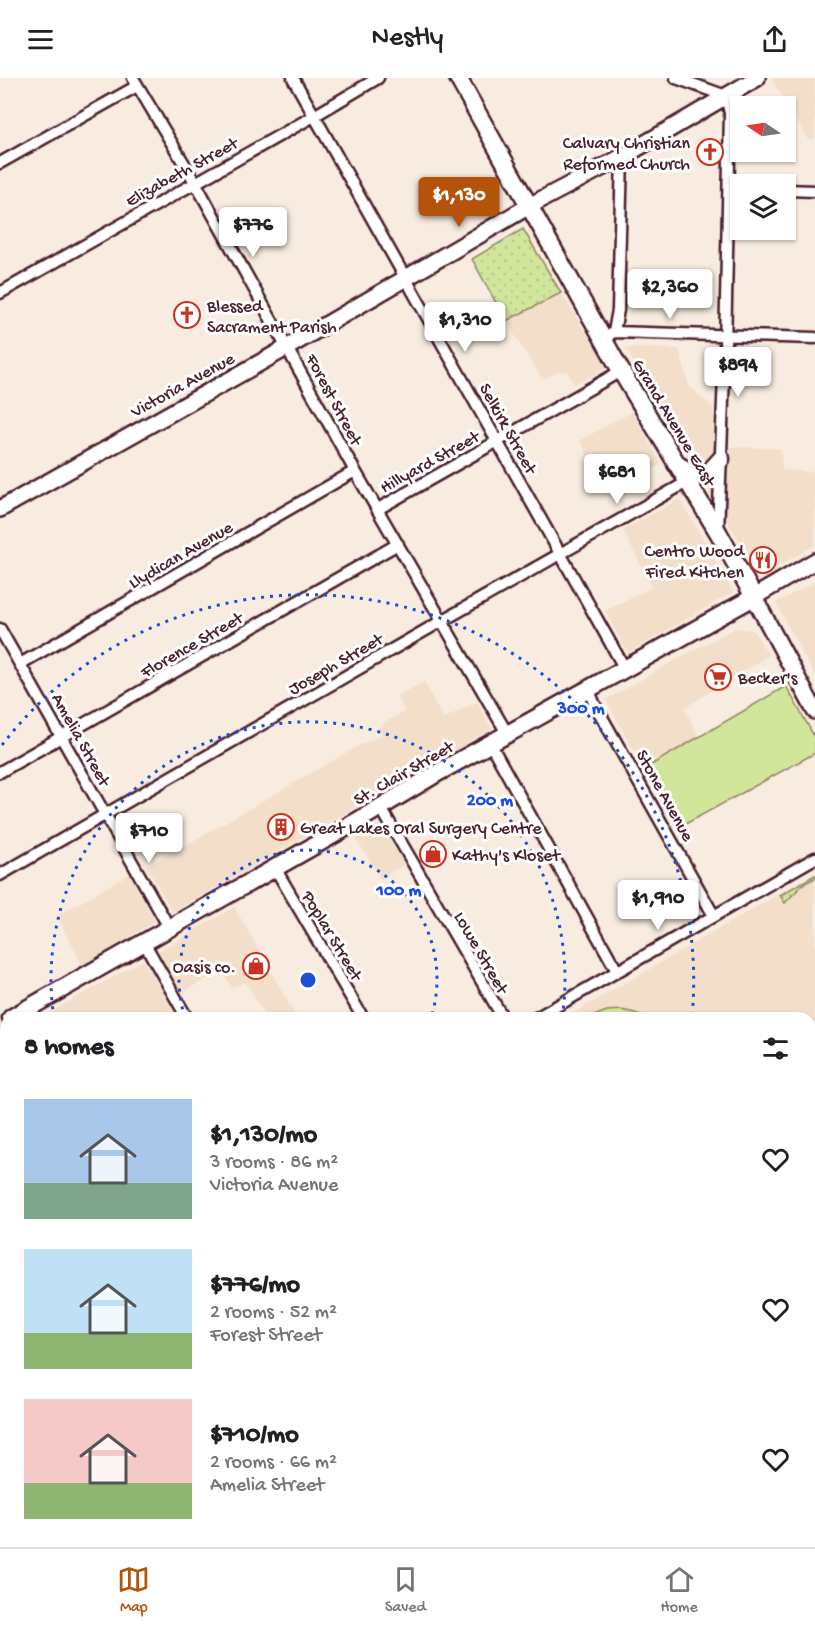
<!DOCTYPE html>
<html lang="en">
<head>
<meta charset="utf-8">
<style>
  :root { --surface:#fff; --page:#f2f2f2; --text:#202124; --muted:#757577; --line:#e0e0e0; --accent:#b45309 }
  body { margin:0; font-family:"Gochi Hand",sans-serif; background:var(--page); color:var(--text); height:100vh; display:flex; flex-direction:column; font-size:22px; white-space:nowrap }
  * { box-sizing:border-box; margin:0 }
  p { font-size:20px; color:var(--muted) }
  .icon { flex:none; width:33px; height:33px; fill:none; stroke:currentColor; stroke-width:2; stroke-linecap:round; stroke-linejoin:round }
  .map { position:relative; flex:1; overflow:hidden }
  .side { position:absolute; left:0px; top:934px; width:816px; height:536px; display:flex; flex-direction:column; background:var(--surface); border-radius:18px 18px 0 0; box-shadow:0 2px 4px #0004 }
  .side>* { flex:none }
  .needle { width:39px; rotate:283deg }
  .controls { position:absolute; left:730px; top:18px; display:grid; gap:12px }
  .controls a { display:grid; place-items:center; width:66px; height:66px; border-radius:0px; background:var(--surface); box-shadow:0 2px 4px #0004; font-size:30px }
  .price { position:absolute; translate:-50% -51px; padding:0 14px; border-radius:6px; background:#fff; color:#222; font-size:20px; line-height:39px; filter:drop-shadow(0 2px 3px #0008) }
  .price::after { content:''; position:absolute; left:50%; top:36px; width:18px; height:14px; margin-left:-9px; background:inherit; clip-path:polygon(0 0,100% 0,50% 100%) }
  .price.on { background:var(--accent); color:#fff }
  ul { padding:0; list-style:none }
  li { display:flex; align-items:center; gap:18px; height:150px; padding:0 24px }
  li span { display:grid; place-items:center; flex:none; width:168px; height:120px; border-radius:0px; color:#555 }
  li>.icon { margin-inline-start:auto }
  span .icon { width:72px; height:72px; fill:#fffc; stroke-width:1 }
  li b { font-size:26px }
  h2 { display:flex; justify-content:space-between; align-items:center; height:72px; padding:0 24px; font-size:26px }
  header { display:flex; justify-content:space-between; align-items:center; height:78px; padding:0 24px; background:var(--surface); font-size:27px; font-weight:600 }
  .dock { display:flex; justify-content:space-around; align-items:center; height:84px; border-top:2px solid var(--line); background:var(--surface); font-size:16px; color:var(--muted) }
  .dock a { display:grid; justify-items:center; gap:3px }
  .dock .on { color:var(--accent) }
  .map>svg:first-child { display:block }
  .built { fill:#f2dec9 }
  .green { fill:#d2e69b; stroke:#8e8263; stroke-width:1.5 }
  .forest { fill:url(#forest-crowns); stroke:#8e8263; stroke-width:1.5 }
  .garden { fill:url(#garden-dots); stroke:#8e8263; stroke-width:1.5 }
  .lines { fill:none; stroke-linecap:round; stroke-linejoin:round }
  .street-casing { stroke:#4a1f2b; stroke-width:15 }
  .secondary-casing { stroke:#4a1f2b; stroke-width:20 }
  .primary-casing { stroke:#4a1f2b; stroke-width:21 }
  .street { stroke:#fff; stroke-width:10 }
  .secondary { stroke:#fff; stroke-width:15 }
  .primary { stroke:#fff; stroke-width:16 }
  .ring { fill:none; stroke:#1d4ed8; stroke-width:3; stroke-dasharray:3 6 }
  .labels { text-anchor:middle; stroke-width:6; stroke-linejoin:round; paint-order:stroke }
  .poi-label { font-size:18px; fill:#4a1f2b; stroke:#fff; text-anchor:start }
  .street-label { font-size:18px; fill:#4a1f2b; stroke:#fff }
  .centre { fill:#1d4ed8; stroke:#fff; stroke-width:3 }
  .ring-label { font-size:18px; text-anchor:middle; font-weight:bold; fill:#1d4ed8; stroke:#fff; stroke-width:6; stroke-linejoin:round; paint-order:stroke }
</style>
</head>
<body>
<header><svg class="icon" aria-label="menu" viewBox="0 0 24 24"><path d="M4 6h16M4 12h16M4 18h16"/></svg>Nestly<svg class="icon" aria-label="share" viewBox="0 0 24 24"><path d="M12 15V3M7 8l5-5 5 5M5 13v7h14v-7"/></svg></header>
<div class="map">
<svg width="815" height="1469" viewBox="0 0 815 1469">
  <defs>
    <pattern id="forest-crowns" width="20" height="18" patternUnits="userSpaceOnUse" patternTransform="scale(1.5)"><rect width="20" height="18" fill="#d2e69b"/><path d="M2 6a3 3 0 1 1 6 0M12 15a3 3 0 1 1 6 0" fill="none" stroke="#b6c586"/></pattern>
    <pattern id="garden-dots" width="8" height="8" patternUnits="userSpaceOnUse" patternTransform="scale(1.5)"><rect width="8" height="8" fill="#d2e69b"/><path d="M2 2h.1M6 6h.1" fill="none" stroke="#b6c586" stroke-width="1.8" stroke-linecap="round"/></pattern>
  </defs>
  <rect width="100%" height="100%" fill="#f7ecdf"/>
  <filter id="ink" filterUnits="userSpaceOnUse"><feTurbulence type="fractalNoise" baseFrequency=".0167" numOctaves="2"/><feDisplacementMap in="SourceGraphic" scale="12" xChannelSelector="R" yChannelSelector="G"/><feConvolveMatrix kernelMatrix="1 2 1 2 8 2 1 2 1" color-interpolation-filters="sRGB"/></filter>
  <g filter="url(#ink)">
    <path class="built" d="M771,0h44v61h-7z
      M561,215l47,75 -34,16 -7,-13 -9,1 -16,7 -36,-58z
      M626,270l53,1 10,37 24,22v38l68,3 1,21 33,2v73l-54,31 -80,-130z
      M632,334l29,52 -36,22 -2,-3 -17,8 -26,-51z
      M680,421l53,93 -105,61 -23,-42 47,-24 -29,-57z
      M815,504v95l-39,-74z
      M736,550l16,2 17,25 -85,53 15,29 -55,32 -38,-69 75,-43z
      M424,604l19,37 34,-17 15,27 -319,183 -27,-46 47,-25 160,-92 29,-14 -5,-7 28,-17 -8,-15z
      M380,746l24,40 -23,15 -26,-42z
      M815,795v402l-5,3v-260h-245z
      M129,796l26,47 -72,45 -26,-50z
      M234,829l63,111h-31l-20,-36 -14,5 -11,-16 -40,22 -22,-42z
      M143,882l30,50 -14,8h-111l-2,-3z
      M6,1039v48l-6,-11v-34z"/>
    <path class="green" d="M786,608l29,52v15l-135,74 -36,-58z
      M621,932l14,3 11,5h-58l19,-7z"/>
    <path class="forest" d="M815,797v3l-12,6 -18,19 -5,-8z"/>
    <path class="garden" d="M523,151l38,64 -55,28 -34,-62z"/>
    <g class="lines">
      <defs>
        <path id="street" d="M133,0l62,104 160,289 153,264
          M293,0l332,591
          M676,0l50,18 4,17 -5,235 -7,184
          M0,85l137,-77
          M786,112l29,1
          M0,215l314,-177 64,-38
          M614,254l4,-22 4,-153
          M603,260l11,-6 201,6
          M378,431l243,-138
          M0,551l170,300
          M20,586l335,-193
          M589,612l5,13 120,213
          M491,667l126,226
          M0,694l398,-228
          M381,730l122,210
          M275,790l88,150
          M0,797l433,-249 254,-144
          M145,866l42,74
          M536,940l279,-160
          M0,1189l6,17
          M0,1389l6,-3
          M208,1464l3,5
          M331,1464l3,5
          M513,1464l3,5
          M660,1464l3,5
          M309,1469l9,-5"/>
        <path id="secondary" d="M0,431l288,-162 241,-141 93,-49 135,-79
          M815,483l-61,36 61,114
          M810,1397l5,-3
          M681,1469l9,-5"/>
        <path id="primary" d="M676,386l21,11 13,-4 11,-12
          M11,940l343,-195 85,-51 315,-175 -36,-65 -97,-161 -163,-293"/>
      </defs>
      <use href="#street" class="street-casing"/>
      <use href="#secondary" class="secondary-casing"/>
      <use href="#primary" class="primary-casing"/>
      <use href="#street" class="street"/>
      <use href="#secondary" class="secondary"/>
      <use href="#primary" class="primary"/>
    </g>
  </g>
  <g class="ring">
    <path d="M185 940A129 129 0 1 1 431 940"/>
    <path d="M54 940A257 257 0 1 1 562 940"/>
    <path d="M2 667A386 386 0 0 1 692 939"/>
  </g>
  <defs>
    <symbol id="church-ring" viewBox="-11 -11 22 22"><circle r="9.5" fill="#fff" stroke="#c8321e" stroke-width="1.5"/><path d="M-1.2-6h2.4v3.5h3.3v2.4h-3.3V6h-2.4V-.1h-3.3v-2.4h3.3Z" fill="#c8321e"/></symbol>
    <symbol id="restaurant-ring" viewBox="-11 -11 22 22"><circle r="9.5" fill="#fff" stroke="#c8321e" stroke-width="1.5"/><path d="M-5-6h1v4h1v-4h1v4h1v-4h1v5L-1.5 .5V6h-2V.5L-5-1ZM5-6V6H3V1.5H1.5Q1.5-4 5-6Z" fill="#c8321e"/></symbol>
    <symbol id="supermarket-ring" viewBox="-11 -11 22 22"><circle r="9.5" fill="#fff" stroke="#c8321e" stroke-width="1.5"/><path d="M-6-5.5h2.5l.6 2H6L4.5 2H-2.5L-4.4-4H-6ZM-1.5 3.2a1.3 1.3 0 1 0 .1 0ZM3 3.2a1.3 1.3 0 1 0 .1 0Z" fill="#c8321e"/></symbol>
    <symbol id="building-ring" viewBox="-11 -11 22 22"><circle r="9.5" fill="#fff" stroke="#c8321e" stroke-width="1.5"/><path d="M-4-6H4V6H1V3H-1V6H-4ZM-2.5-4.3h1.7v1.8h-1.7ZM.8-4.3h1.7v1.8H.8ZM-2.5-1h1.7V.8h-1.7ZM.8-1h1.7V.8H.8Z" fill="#c8321e"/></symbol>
    <symbol id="shop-ring" viewBox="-11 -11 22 22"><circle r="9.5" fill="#fff" stroke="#c8321e" stroke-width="1.5"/><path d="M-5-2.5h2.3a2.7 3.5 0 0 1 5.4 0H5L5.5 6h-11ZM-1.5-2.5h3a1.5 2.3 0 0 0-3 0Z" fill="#c8321e"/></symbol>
  </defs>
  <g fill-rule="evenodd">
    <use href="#church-ring" x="695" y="59" width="30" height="30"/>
    <use href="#church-ring" x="172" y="222" width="30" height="30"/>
    <use href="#restaurant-ring" x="748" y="467" width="30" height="30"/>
    <use href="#supermarket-ring" x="703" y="584" width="30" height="30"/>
    <use href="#building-ring" x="266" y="734" width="30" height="30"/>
    <use href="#shop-ring" x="418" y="761" width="30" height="30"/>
    <use href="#shop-ring" x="241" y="873" width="30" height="30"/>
  </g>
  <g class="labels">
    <g class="poi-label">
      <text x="690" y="70" text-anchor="end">Calvary Christian<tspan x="690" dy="21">Reformed Church</tspan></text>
      <text x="207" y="233">Blessed<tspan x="207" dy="21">Sacrament Parish</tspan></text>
      <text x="744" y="478" text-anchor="end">Centro Wood<tspan x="744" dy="21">Fired Kitchen</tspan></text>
      <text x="738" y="605">Becker's</text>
      <text x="300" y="755">Great Lakes Oral Surgery Centre</text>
      <text x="452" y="782">Kathy's Kloset</text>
      <text x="236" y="894" text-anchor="end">Oasis co.</text>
    </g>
    <g class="street-label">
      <text transform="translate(181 93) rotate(-29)" y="6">Elizabeth Street</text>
      <text transform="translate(182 306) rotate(-29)" y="6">Victoria Avenue</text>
      <text transform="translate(335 321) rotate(62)" y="6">Forest Street</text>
      <text transform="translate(675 344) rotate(59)" y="6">Grand Avenue East</text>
      <text transform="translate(509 350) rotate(61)" y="6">Selkirk Street</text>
      <text transform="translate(429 383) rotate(-29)" y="6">Hillyard Street</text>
      <text transform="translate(180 476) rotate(-30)" y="6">Llydican Avenue</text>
      <text transform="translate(191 566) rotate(-30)" y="6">Florence Street</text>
      <text transform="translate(335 585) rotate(-30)" y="6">Joseph Street</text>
      <text transform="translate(82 661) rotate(61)" y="6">Amelia Street</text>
      <text transform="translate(403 694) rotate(-30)" y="6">St. Clair Street</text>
      <text transform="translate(666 717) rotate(61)" y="6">Stone Avenue</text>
      <text transform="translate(333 857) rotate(59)" y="6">Poplar Street</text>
      <text transform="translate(482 874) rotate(60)" y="6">Lowe Street</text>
    </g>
  </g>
  <circle cx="308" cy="902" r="9" class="centre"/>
  <g class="ring-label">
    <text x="581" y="635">300 m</text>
    <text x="490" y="727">200 m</text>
    <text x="399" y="817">100 m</text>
  </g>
</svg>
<div class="controls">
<a><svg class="needle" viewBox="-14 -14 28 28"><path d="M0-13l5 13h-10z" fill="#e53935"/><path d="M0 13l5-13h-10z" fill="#757577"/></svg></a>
<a><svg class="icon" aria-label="layers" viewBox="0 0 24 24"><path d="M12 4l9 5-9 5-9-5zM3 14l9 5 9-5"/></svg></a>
</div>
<b class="price on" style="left:459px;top:150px">$1,130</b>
<b class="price" style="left:253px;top:180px">$776</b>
<b class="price" style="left:670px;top:242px">$2,360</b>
<b class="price" style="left:465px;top:275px">$1,310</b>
<b class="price" style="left:738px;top:320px">$894</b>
<b class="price" style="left:617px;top:427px">$681</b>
<b class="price" style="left:149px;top:786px">$710</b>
<b class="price" style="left:658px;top:853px">$1,910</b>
<section class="side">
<h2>8 homes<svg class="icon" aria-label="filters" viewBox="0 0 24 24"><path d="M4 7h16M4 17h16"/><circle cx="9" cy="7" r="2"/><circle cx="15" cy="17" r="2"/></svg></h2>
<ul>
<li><span style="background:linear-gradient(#a9c7e8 70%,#7fa58c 0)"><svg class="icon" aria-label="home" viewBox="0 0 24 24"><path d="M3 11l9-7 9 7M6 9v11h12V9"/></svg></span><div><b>$1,130/mo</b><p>3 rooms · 86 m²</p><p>Victoria Avenue</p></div><svg class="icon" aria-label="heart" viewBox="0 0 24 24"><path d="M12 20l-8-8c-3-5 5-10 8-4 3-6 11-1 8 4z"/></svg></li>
<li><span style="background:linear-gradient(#bfe0f5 70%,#8fb573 0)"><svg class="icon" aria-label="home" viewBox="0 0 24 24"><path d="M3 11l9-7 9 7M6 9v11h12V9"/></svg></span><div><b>$776/mo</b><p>2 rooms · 52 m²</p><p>Forest Street</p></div><svg class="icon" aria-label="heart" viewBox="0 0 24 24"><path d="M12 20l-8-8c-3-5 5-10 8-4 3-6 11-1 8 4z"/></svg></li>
<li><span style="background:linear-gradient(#f6c9c9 70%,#8fb573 0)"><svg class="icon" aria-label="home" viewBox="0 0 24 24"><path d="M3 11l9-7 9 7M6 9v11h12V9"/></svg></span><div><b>$710/mo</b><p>2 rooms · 66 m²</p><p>Amelia Street</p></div><svg class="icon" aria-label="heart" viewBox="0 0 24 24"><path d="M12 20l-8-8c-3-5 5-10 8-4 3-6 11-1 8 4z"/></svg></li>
</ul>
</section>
</div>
<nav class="dock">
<a class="on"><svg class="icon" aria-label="map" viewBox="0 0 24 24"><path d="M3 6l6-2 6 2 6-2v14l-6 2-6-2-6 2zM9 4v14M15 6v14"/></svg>Map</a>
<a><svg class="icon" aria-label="saved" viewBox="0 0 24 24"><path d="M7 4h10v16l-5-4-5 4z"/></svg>Saved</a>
<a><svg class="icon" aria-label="home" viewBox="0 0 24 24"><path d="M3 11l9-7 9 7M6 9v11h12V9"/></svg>Home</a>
</nav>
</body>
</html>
